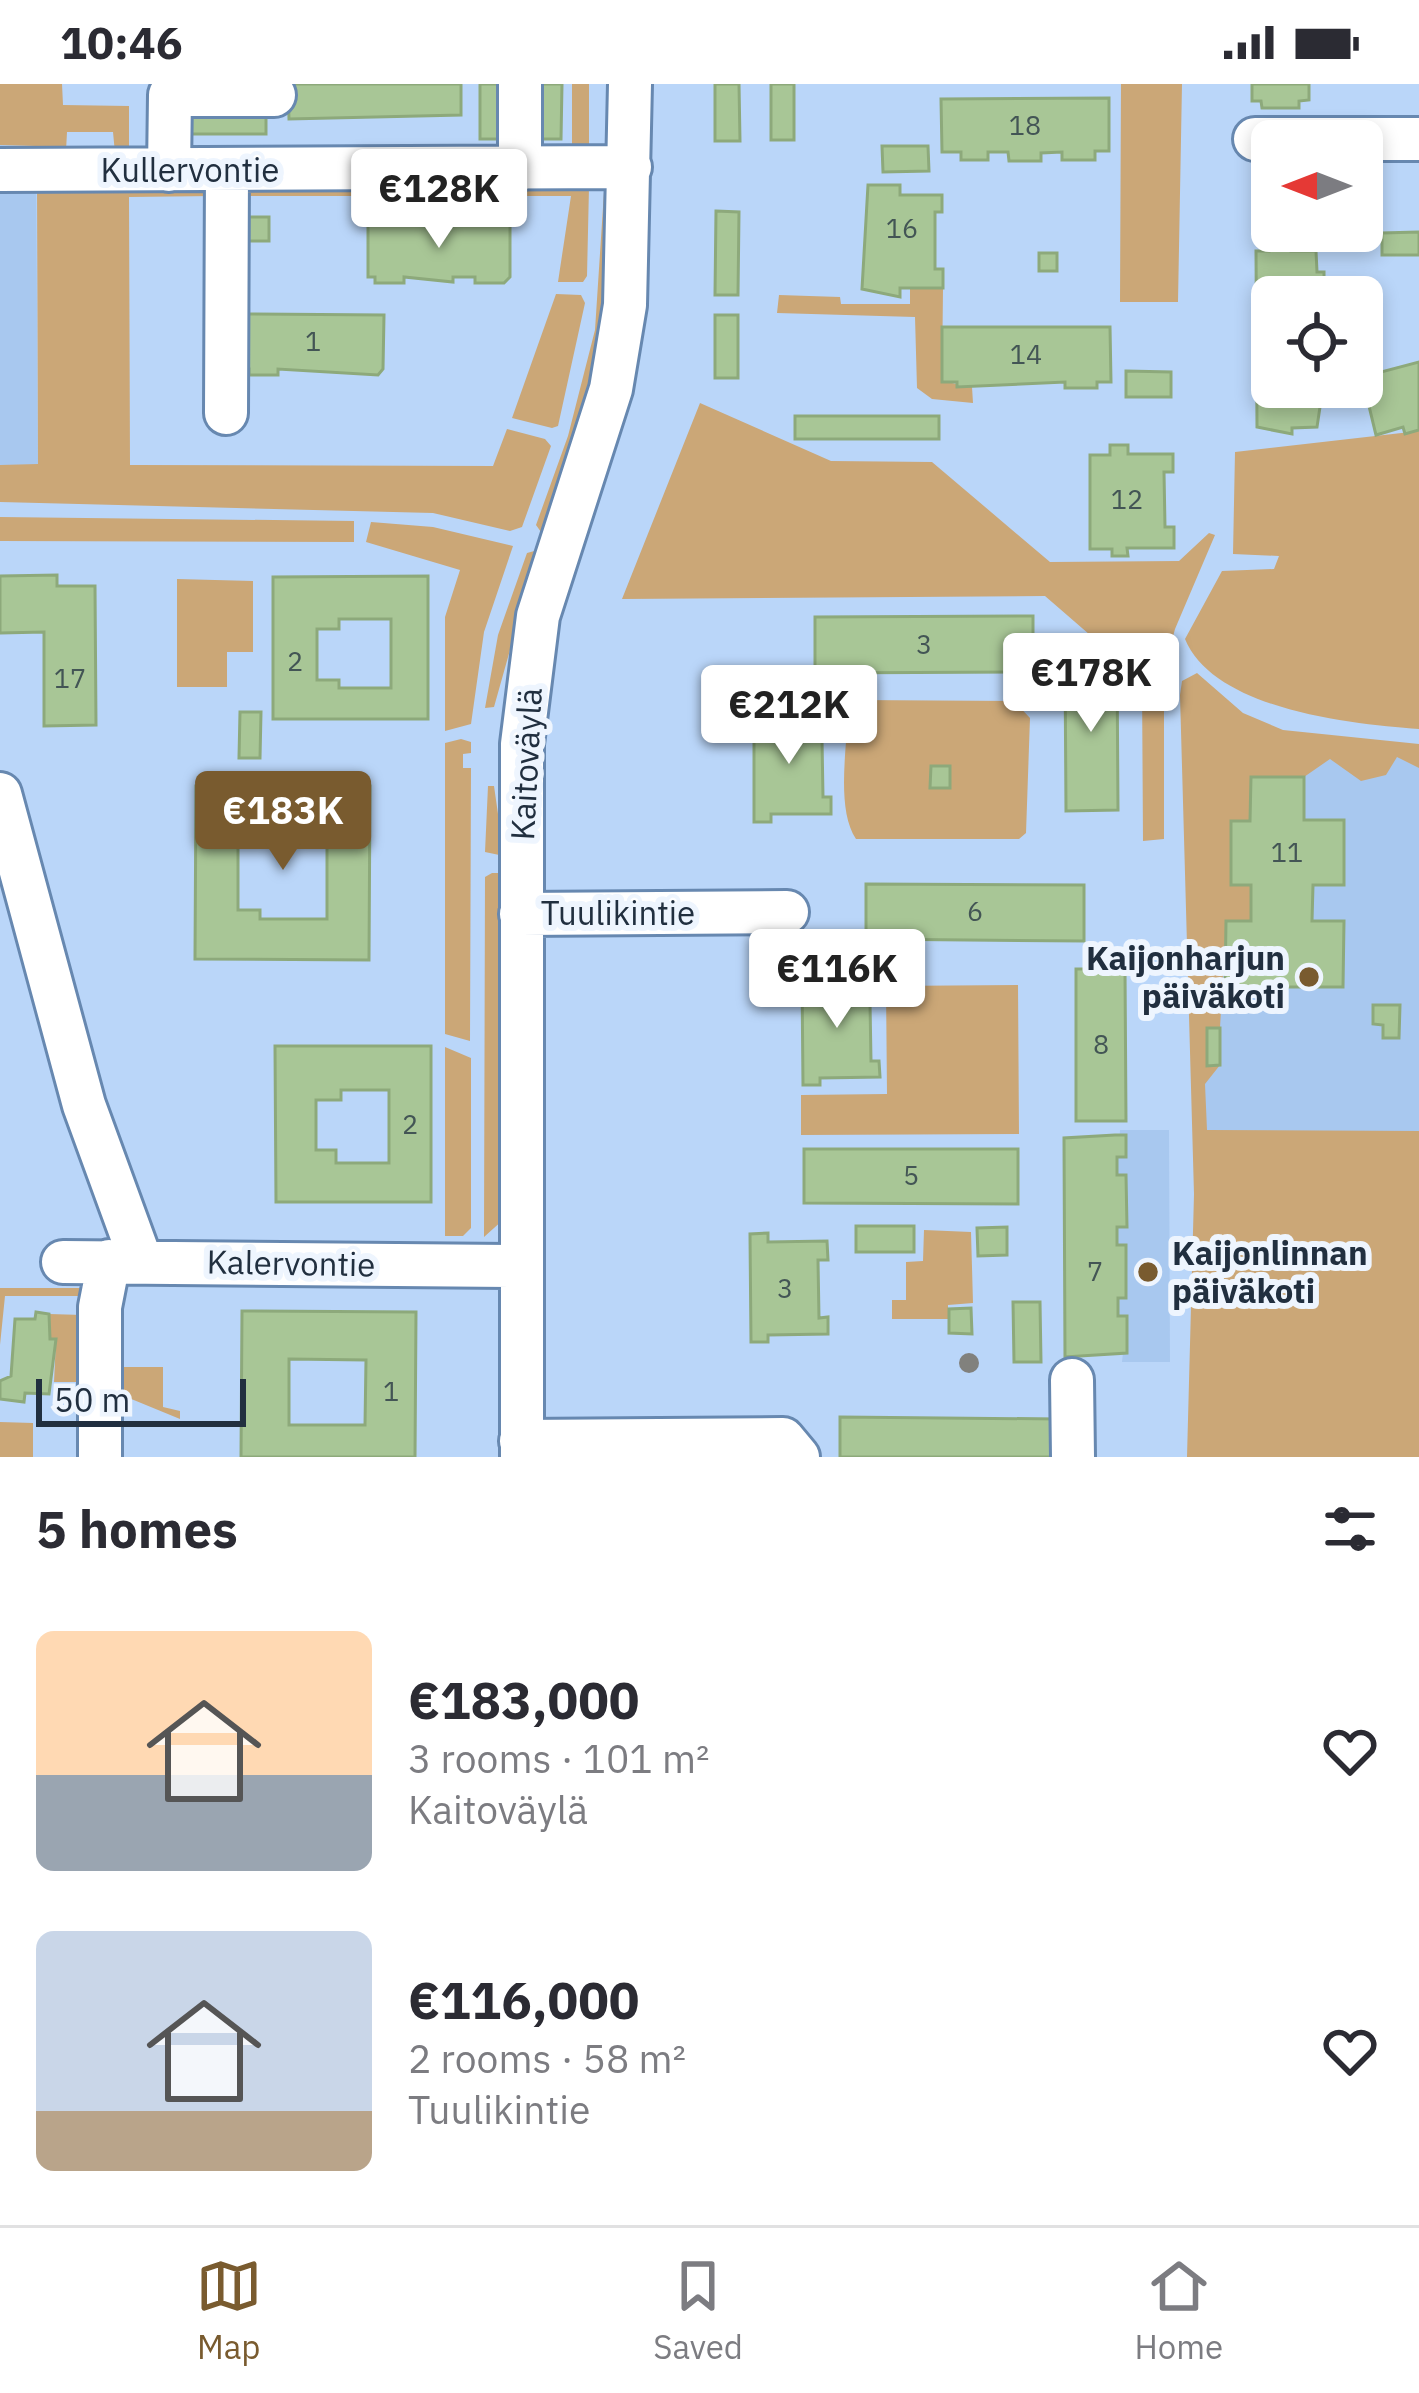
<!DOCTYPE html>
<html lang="en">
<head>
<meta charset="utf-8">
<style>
  :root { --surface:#fff; --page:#f2f2f3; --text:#2b2b33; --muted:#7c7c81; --line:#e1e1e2; --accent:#795b2f }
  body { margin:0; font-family:"IBM Plex Sans",sans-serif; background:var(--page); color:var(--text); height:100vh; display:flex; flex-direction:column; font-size:45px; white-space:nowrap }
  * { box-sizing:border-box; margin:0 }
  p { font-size:39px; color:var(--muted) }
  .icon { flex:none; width:66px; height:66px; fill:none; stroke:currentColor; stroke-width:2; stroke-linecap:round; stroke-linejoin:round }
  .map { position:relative; height:1373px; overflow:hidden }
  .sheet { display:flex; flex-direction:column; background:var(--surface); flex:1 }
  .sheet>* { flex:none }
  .needle { width:78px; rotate:270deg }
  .controls { position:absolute; left:1251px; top:36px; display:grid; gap:24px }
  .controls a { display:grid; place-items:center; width:132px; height:132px; border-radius:18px; background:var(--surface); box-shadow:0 6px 18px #0003; font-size:60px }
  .scale { position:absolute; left:36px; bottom:30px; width:210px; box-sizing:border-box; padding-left:12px; border:6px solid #212f3f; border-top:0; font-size:33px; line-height:42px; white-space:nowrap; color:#212f3f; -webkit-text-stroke:9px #eef5fe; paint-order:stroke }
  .price { position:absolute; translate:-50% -102px; padding:0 27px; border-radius:12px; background:#fff; color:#222; font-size:39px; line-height:78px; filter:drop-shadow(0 3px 6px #0008) }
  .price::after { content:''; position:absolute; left:50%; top:72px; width:36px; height:27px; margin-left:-18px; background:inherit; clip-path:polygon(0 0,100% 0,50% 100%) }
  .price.active { background:var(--accent); color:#fff }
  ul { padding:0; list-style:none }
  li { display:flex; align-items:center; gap:36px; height:300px; padding:0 36px }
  li span { display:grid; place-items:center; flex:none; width:336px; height:240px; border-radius:18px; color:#555 }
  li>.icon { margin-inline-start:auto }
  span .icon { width:144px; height:144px; fill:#fffc; stroke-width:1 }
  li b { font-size:51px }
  h2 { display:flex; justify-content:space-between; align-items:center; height:144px; padding:0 36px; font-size:51px }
  .status { display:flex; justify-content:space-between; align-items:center; height:84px; padding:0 60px; background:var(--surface); direction:ltr }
  .status svg { height:33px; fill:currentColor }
  .tab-bar { display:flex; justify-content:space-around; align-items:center; height:168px; border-top:3px solid var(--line); background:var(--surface); font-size:33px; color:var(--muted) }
  .tab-bar a { display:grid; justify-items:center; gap:6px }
  .tab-bar .active { color:var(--accent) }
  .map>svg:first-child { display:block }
  .built { fill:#a8c8ef }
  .green { fill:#cba777 }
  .building { fill:#a8c696; stroke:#8da97b; stroke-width:3; fill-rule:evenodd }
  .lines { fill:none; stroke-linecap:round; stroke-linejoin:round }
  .minor-casing { stroke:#6788b0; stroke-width:48 }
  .minor { stroke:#fff; stroke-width:42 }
  .tree { fill:#81817d }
  .poi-dot { fill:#795b2f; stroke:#eef5fe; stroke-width:4.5 }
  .labels { text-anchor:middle; stroke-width:12; stroke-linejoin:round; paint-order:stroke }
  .number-label { font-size:27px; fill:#435555 }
  .street-label { font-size:33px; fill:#212f3f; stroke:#eef5fe }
  .poi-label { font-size:33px; font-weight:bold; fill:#212f3f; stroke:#eef5fe; text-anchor:end }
</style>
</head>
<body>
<div class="status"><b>10:46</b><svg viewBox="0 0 49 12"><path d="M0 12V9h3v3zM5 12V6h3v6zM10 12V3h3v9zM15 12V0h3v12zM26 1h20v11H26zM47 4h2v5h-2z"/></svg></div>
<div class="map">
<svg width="1419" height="1373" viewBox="0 0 1419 1373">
  <rect width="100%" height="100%" fill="#bad6f9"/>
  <path class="built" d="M0,61l36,1 2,319h-38z
    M1272,668l147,1v378h-220l1,-307z
    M1120,1046h49l1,232h-48l5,-46h-9v-18h8v-52l-9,-1v-17l9,-1v-51l-9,-1z"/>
  <path class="green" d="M0,0h62l1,21 66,1v40l27,3 -41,4 -2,-21h-46l-1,19 -29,6 -2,-11 -35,-1z
    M572,0h17v71l-55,-10h38z
    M1121,0h61l-4,218h-58z
    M37,98l169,1 8,13 -85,1 1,268 363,1 14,-37 38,10 6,7 -29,81 -12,4 -77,-18 -433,-11v-37l38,-1z
    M252,99l337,4 -2,89 -4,6h-25l13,-86h-333z
    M604,108c31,53 -29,289 -63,340l-5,-7 32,-89 27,-106z
    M910,204h33l-1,93 30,6 1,16 -41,-4 -15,-11 -2,-71 -138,-4 2,-18 61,2 1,7h69z
    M556,210l25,1 4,8 -27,123 -6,2 -40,-10z
    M700,319l131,58 101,1 118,100 129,-1 30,-28 6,2 -40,94 -11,42v168l-21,2 -1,-161 -97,-84 -423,3z
    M1419,347v298c-67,-5 -205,-19 -234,-90l37,-68 52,-2 5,-13 -46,-2 2,-102z
    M0,433l354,4v21l-354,-1z
    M371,438l62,5 80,19 -29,86 -13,92 -26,7v-114l15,-47 -94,-28z
    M538,466l-44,157 -9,1 13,-73 29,-82z
    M177,495l76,2v71h-26v35h-50z
    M1197,589l46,40 40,17 136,14v24l-22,-11 -11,18 -25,6 -31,-22 -26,18 -53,1 -1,43h-19v63l20,1v36l-25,1 -6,106 -13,1v36h13l-15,19 2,46 212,1v326h-232l7,-263 -14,-499 2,-14z
    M854,616l160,1 16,17 -4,115 -7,6h-163c-21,-31 -8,-96 -8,-133z
    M461,655l10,3v11l-8,1v14h8l-1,273 -25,-7v-291z
    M488,702h6l10,70 -19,-4z
    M492,789h13l-1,346 -20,18 1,-360z
    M1018,901l1,149 -218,1v-40l86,-1 -1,-108z
    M445,963l26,11v170l-8,8h-18z
    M924,1146l47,2 2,71 -25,2v14h-56v-19h14v-38l17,-1z
    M0,1204h85l-2,8h-78l-5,49z
    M49,1230l34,1 -1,67h-28l2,-42 -6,-1z
    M123,1283h40v40l17,4v8l-56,-23 -5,-8z
    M0,1338l33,1v34h-33z"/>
  <path class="building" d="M288,0h173v31l-172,4z
    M480,0h22l1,55h-23z
    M539,0h23l-1,55h-22z
    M715,0h24l1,57h-25z
    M771,0h23v56h-23z
    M1252,0h57v16l-10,1v7h-37l-1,-7h-9z
    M1109,14v53h-14v9h-33v-8l-21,1v8h-32l-1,-9h-20v8h-27v-8h-19l-1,-53z
    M177,25l89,1v24h-89z
    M882,62h46l1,25 -46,1z
    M868,101h32v10h42v17h-7v57h8v19h-43v9l-38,-8z
    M716,127l23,1 -1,83h-23z
    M401,132h18v6l46,1v-7h15v7h30v54l-6,6h-29v-6h-22v5l-49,-5v6h-29v-6h-7v-55h33z
    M245,133h24v24h-24z
    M1419,148v23h-37v-22z
    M1269,158h22v9h25l1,21h7v25h-52v90h51l-6,40 -25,1v6l-35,-7 -1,-176h13z
    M1039,169h18v18h-18z
    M241,230l143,1 -1,54 -5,6 -100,-6v6h-29v-6h-8z
    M715,231h23v63h-23z
    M942,243h168l1,55h-14v6h-32v-6l-108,5v-5h-15z
    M1419,278v68l-14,4 -2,-7 -27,8 -14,-58z
    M1126,287l45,1v25h-45z
    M795,332h144v23h-144z
    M1110,361h18v9h45v18h-9l1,55h9v21h-47l1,8h-16v-7h-22v-94h20z
    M57,491v11h38l1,139 -52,1v-94l-44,1v-57z
    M428,492v143h-155v-142zM339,535h52v69h-52v-8h-22v-51h22z
    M1033,532v56l-218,1v-56z
    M1065,576h52l1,150 -52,1z
    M240,628h21l-1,46h-21z
    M754,629h18v8h59v18l-9,1 1,57h8v17h-60v8h-17z
    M931,682h19v22h-20z
    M1251,693h53v43h40v65h-31l-1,36h32l-1,66h-118l1,-66h25v-36h-20v-64h19z
    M196,702h174l-1,174 -174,-1zM260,749h67v86h-67v-9h-22v-70l22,1z
    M866,800l218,1v56l-218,-2z
    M1076,885h49l1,152h-50z
    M802,893h18v8h59v18h-9l1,58h8l1,16 -60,1v7h-17z
    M1373,921h27l-1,33h-16v-13l-10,-1z
    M1207,944h13v37l-13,1z
    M275,962h156v156h-155zM341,1006h48v73h-53v-13h-20v-50h25z
    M1115,1051h11v22h-9v18h9l1,52h-10v18h9v53h-8v18h9v37l-62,4 -1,-219z
    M804,1065h214v55l-214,-1z
    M856,1142h58v26h-58z
    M1007,1143v28l-29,1 -1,-28z
    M768,1149v9l59,-1 1,19h-10l1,58 9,-1v17l-60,1v7h-17l-1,-108z
    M1013,1218h27l1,60h-27z
    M971,1224l1,26 -23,-1v-24z
    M242,1227l174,1 -1,145h-174zM289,1275l77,1 -1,65h-76z
    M36,1228l13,2 1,25h6l-7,55 -24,-1 -1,9 -24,-3v-18l11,-5 4,-57h20z
    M840,1333l217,2v38h-217z"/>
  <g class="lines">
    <defs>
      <path id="minor" d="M1255,55h164
        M520,85v-85
        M0,86l630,-3
        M169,86l1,-75h104
        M226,329l1,-243
        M0,710l84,311 57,156
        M521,830l266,-2
        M63,1178l457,4
        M1072,1296l1,77
        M521,1357l262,-2 15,18
        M100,1373v-150l9,-46
        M522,1373v-713l16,-128 73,-227 14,-84 5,-221"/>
    </defs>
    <use href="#minor" class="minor-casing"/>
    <use href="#minor" class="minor"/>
  </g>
  <circle class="tree" cx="969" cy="1279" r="10"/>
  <g class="poi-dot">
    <circle cx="1309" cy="893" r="12"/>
    <circle cx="1148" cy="1188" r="12"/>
  </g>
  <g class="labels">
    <g class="number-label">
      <text x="1025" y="51">18</text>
      <text x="902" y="154">16</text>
      <text x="313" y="267">1</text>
      <text x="1026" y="280">14</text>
      <text x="1127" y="425">12</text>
      <text x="924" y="570">3</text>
      <text x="295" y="587">2</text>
      <text x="70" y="604">17</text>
      <text x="1287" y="778">11</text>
      <text x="975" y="837">6</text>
      <text x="1101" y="970">8</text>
      <text x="410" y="1050">2</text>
      <text x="911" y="1101">5</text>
      <text x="1095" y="1197">7</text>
      <text x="785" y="1214">3</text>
      <text x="391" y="1317">1</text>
    </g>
    <g class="street-label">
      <text x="190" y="98">Kullervontie</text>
      <text transform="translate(526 680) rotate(-87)" y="12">Kaitoväylä</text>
      <text x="618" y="841">Tuulikintie</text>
      <text transform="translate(291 1179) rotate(1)" y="12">Kalervontie</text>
    </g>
    <g class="poi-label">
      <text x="1285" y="886">Kaijonharjun<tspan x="1285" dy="38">päiväkoti</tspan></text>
      <text x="1172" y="1181" text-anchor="start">Kaijonlinnan<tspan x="1172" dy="38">päiväkoti</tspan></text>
    </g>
  </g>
</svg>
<div class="controls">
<a><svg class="needle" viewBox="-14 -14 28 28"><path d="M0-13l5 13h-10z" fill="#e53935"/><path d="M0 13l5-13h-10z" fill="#7c7c81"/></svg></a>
<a><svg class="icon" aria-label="locate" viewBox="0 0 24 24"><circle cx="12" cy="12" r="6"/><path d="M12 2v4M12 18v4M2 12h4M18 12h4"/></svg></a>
</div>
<div class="scale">50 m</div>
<b class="price" style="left:439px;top:167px">€128K</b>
<b class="price" style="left:1091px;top:651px">€178K</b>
<b class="price" style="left:789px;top:683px">€212K</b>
<b class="price active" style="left:283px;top:789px">€183K</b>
<b class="price" style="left:837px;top:947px">€116K</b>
</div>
<section class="sheet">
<h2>5 homes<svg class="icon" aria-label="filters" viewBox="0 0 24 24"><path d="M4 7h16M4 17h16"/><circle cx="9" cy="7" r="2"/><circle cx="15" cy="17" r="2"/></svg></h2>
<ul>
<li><span style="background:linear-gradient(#ffd9b3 60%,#9aa5b1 0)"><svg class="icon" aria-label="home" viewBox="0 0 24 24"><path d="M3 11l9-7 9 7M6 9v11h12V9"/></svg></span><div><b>€183,000</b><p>3 rooms · 101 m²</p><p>Kaitoväylä</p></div><svg class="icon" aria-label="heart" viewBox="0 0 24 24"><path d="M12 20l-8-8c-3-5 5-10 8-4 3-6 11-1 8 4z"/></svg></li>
<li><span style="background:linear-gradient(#c9d6e8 75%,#b9a48a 0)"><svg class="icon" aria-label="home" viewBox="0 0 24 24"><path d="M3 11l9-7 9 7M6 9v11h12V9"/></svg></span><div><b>€116,000</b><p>2 rooms · 58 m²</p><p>Tuulikintie</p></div><svg class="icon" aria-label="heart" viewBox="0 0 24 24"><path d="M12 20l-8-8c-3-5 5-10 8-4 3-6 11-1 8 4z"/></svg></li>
</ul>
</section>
<nav class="tab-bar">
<a class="active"><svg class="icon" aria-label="map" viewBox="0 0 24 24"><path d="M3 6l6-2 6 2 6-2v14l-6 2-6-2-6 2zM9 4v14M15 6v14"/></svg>Map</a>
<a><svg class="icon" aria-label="saved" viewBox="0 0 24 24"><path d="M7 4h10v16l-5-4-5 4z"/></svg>Saved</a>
<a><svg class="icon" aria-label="home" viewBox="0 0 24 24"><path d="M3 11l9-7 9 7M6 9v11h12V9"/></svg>Home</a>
</nav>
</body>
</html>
